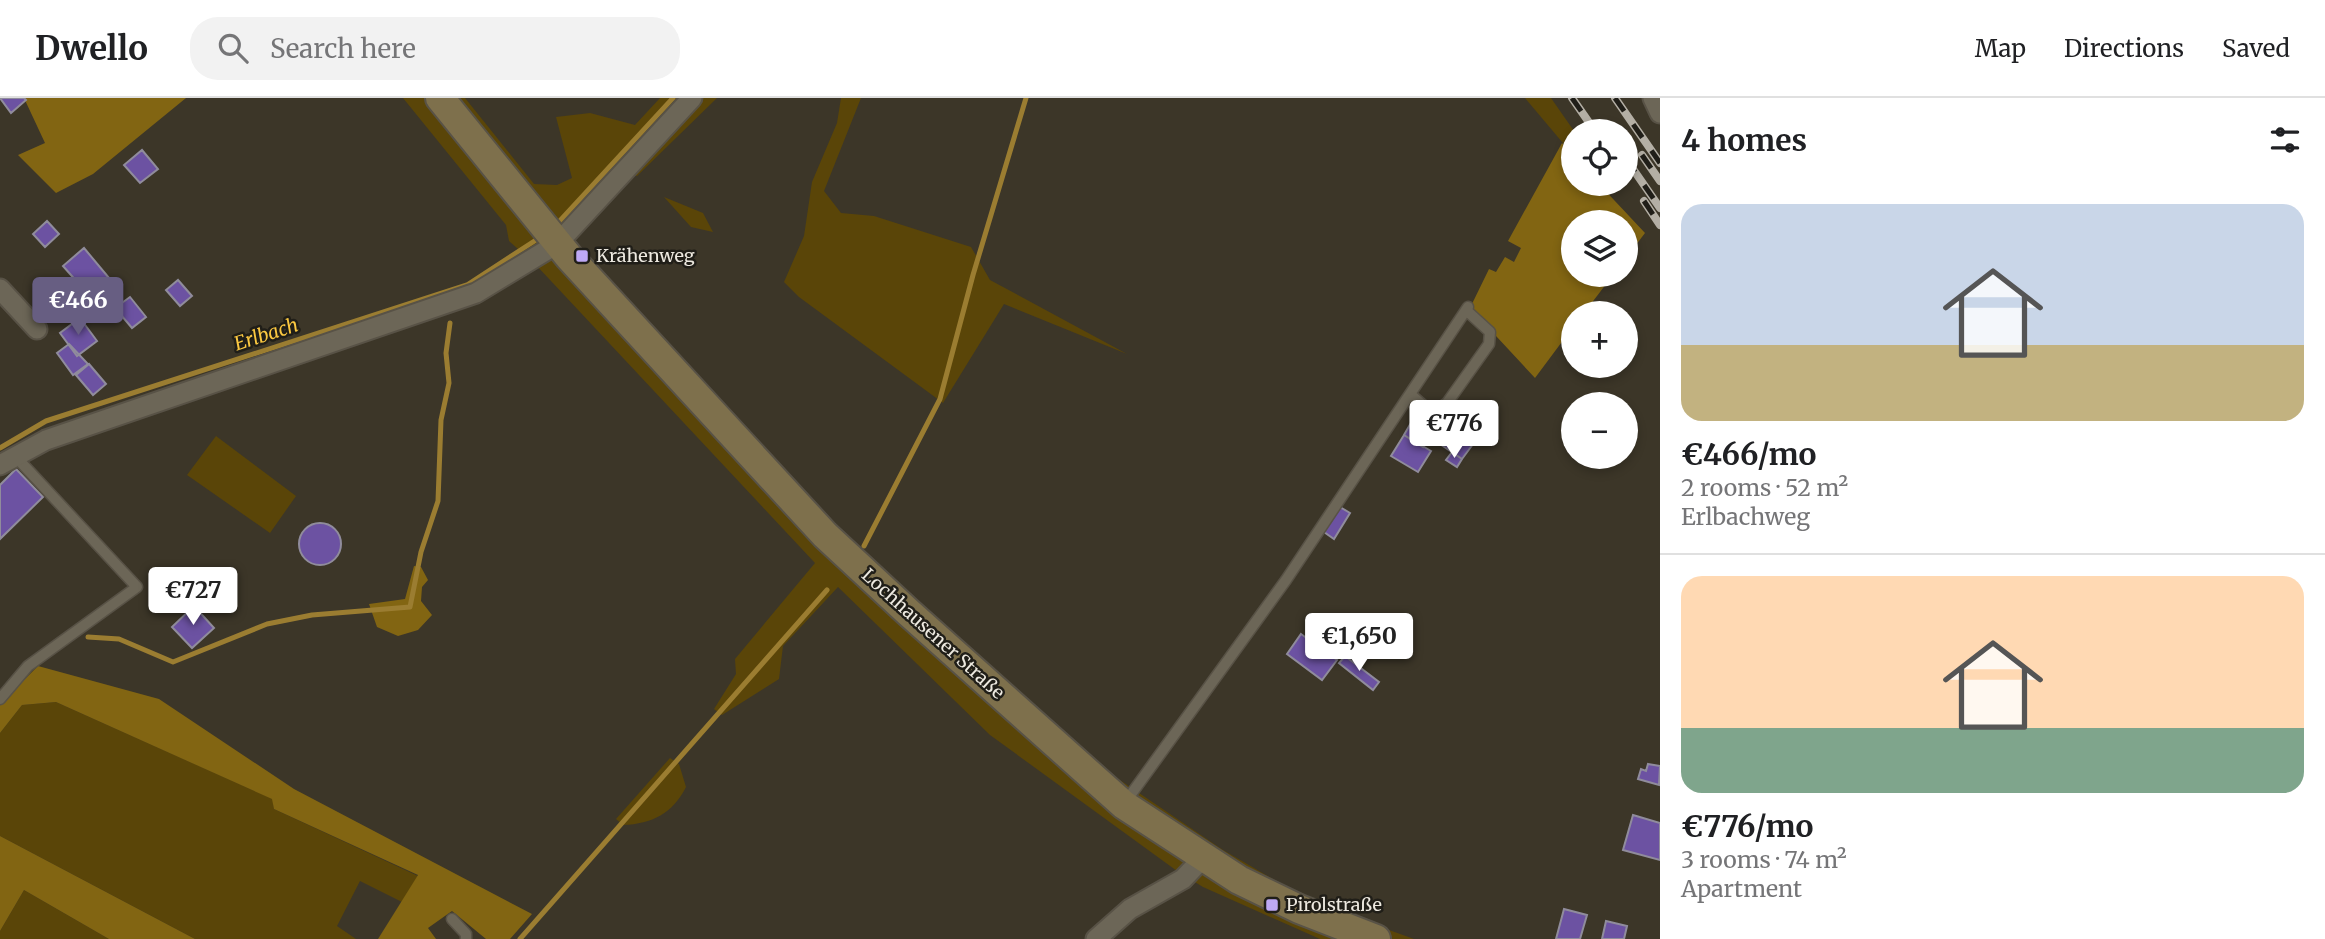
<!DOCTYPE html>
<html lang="en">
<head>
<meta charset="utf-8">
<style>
  :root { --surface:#fff; --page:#f2f2f2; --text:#202124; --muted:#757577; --line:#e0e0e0; --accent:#675e82 }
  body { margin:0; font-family:Merriweather,serif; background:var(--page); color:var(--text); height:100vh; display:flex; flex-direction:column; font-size:26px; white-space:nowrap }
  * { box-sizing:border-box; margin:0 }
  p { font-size:23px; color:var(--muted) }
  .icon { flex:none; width:38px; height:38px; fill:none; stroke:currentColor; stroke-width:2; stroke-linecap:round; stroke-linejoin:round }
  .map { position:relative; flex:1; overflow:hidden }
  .drawer { display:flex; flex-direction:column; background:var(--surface); width:665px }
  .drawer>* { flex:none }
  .buttons { position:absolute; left:1561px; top:21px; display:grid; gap:14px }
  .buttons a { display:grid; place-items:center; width:77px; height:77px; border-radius:50%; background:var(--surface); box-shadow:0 4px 10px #0003; font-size:35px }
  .price { position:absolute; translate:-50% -60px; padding:0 16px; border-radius:7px; background:#fff; color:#222; font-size:23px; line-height:46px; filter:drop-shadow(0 2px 4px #0008) }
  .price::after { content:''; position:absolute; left:50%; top:42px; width:21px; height:16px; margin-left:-10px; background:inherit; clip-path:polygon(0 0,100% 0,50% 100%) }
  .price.on { background:var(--accent); color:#fff }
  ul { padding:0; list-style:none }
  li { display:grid; align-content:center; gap:14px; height:371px; padding:0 21px }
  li+li { border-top:2px solid var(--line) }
  li span { display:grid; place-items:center; height:217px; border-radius:21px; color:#555 }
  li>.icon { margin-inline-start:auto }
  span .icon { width:126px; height:126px; fill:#fffc; stroke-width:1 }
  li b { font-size:30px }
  h2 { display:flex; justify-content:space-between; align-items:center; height:84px; padding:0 21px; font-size:30px }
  header { display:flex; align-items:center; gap:42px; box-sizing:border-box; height:98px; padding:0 35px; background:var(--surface); border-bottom:2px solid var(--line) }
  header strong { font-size:33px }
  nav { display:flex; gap:38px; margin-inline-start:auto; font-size:24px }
  .search { width:490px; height:63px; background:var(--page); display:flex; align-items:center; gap:18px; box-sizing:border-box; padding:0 24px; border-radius:28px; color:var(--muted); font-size:26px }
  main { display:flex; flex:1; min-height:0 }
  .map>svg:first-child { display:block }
  .green { fill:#5a4508 }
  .forest { fill:#826512 }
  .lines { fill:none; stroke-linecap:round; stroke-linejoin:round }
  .stream { stroke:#9b7d31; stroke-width:5 }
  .building { fill:#6c52a2; stroke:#908c9c; stroke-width:2 }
  .lane-casing { stroke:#585246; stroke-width:13 }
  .street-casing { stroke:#585246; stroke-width:23 }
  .secondary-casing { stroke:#585246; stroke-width:32 }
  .lane { stroke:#6c6657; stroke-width:10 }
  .street { stroke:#6c6657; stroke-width:19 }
  .secondary { stroke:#7e704c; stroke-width:28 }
  .rail-casing { stroke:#b4afa5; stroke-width:8 }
  .rail { stroke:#201e18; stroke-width:5; stroke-dasharray:16; stroke-linecap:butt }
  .poi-dot { fill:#bea9f5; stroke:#201e18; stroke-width:2.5 }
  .labels { text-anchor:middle; stroke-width:5; stroke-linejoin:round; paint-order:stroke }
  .poi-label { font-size:18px; fill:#ede9e0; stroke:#201e18; text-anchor:start }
  .street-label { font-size:18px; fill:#ede9e0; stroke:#201e18 }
  .water-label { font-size:19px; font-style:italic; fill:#fbc841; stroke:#201e18 }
</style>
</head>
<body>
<header>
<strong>Dwello</strong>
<div class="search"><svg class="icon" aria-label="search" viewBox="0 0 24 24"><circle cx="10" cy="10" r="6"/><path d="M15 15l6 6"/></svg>Search here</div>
<nav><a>Map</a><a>Directions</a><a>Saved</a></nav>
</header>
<main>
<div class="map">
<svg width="1660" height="841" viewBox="0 0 1660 841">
  <rect width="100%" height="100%" fill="#3c3628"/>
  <path class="green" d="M403,0h62l69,86 23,1 15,-7 -16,-61 34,-4 45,12 25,-27h25l-111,141 2,10 259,279 279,248 109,74 55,32 75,35 61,22h-94l-117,-52 -26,-16 -187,-136 -152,-148 -55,59 -4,33 -57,36 -8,-6 22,-35 -1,-15 80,-96 -279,-298 -27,-24 -3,-16z
    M696,0h21l-80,78 -13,-3z
    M841,0h20l-37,93 17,22 33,3 97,31 19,33 137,74 -123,-50 -61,99 -144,-106 -15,-15 20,-46 8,-54 25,-59z
    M1525,0h26l23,33 -1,24z
    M664,99l39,16 10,19 -22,-5z
    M216,338l80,60 -26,37 -83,-58z
    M56,604l217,97 1,10 144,67 -16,26 -42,-21 -23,45 19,13h-161l-195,-103v-103l22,-28z
    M670,660l9,6 7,23c-13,26 -34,37 -63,38l-7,-6z
    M24,792l85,49h-109v-8z"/>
  <path class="forest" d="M24,0h162l-93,76 -37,19 -38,-38 27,-12z
    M1562,45l11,12v29h26l46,49 -19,25v-36h-53v53h40l-29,38h-11v14l-38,51 -65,-70 19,-39 7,3 9,-15 9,5 7,-14 -13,-7z
    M414,468l7,1 7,13 -6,7 -1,14 11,14 -14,15 -20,6 -21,-9 -8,-23 36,-5z
    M38,568l121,33 135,90 238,125 -22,25h-24l-34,-28 -24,17 8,11h-58l40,-64 -144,-66 -2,-10 -216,-97 -34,3 -22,28v-29z
    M0,738l195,103h-86l-85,-49 -24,41z"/>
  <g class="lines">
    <path class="stream" d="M557,126l116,-126
      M0,350l46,-27 421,-136 69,-45
      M864,448l76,-147 33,-124 53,-177
      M88,539l31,2 54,23 94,-38 45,-9 98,-8 11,-55 17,-51 3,-81 8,-37 -3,-30 4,-30
      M520,841l307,-349"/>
  </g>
  <path class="building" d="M0,0h24l2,2 -15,13z
    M142,52l16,19 -18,14 -16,-18z
    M47,123l12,13 -14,13 -12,-13z
    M84,150l30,36 -20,17 -31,-35z
    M178,182l14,16 -12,10 -14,-16z
    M130,199l16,20 -14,11 -17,-20z
    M80,220l17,23 -20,15 -17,-23z
    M69,246l19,20 -15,11 -16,-22z
    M89,266l17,20 -13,11 -17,-20z
    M1448,322l28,20 -14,19 -28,-19z
    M1412,323l20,11 -9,15 -19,-12z
    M1404,337l27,16 -13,21 -27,-16z
    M1452,354l10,7 -5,8 -11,-7z
    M16,371l27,28 -43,42v-54z
    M1340,409l10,6 -16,26 -10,-7z
    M299 446a21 21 0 1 1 42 0a21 21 0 1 1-42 0Z
    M194,508l20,22 -22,20 -20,-21z
    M1301,536l36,26 -15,20 -35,-26z
    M1345,558l34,26 -6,8 -34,-27z
    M1648,666l12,2 -1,19 -21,-6 3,-10 5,2z
    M1633,717l27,8v37l-37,-10z
    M1564,811l23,6 -7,24h-24z
    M1606,823l21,5 -3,13h-22z"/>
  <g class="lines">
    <defs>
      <path id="lane" d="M1410,296l14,12 14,4 9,-7 42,-59 1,-12 -24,-22
        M0,601l28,-33 109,-79 -121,-130
        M1124,706l162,-224 182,-273
        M452,821l14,15v5"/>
      <path id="street" d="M1653,0l7,15
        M0,191l37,40
        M0,367l46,-25 430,-147 81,-49 135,-146
        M1096,841l34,-30 53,-30 19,-20"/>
      <path id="secondary" d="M440,0l129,159 256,278 83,77 216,193 115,75 60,29 77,30"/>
    </defs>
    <use href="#lane" class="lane-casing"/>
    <use href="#street" class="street-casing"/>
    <use href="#secondary" class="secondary-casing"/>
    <use href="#lane" class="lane"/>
    <use href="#street" class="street"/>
    <use href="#secondary" class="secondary"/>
    <defs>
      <path id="rail" d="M1572,0l23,33
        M1615,0l45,65
        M1642,57l18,26
        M1626,61l34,49
        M1644,103l16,24"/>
    </defs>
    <use href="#rail" class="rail-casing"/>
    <use href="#rail" class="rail"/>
  </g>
  <g class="poi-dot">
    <rect x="575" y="151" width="14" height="14" rx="3.5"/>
    <rect x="1265" y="800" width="14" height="14" rx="3.5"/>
  </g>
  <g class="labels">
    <g class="poi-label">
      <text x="596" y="164">Krähenweg</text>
      <text x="1286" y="813">Pirolstraße</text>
    </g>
    <g class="street-label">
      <text transform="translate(933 536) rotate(42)" y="6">Lochhausener Straße</text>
    </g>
    <g class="water-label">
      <text transform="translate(266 236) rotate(-18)" y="7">Erlbach</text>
    </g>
  </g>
</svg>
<div class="buttons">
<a><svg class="icon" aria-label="locate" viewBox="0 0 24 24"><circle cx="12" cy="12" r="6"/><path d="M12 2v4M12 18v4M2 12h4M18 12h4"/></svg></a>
<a><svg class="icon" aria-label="layers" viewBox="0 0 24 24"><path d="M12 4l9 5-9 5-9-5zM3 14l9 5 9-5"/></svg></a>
<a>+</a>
<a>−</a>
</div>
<b class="price on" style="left:78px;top:239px">€466</b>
<b class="price" style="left:1454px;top:362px">€776</b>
<b class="price" style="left:193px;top:529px">€727</b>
<b class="price" style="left:1359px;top:575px">€1,650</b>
</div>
<section class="drawer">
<h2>4 homes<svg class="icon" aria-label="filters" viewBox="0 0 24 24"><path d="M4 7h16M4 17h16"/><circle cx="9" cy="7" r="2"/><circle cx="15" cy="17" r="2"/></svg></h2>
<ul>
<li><span style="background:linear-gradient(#c9d6e8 65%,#c2b280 0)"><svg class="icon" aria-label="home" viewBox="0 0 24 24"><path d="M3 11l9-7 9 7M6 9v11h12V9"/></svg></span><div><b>€466/mo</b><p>2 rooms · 52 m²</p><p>Erlbachweg</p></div></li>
<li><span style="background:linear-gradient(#ffd9b3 70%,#7fa58c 0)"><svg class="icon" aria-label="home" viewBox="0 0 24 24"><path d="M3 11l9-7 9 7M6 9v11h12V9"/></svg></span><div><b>€776/mo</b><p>3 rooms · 74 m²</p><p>Apartment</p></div></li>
</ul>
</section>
</main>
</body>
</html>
